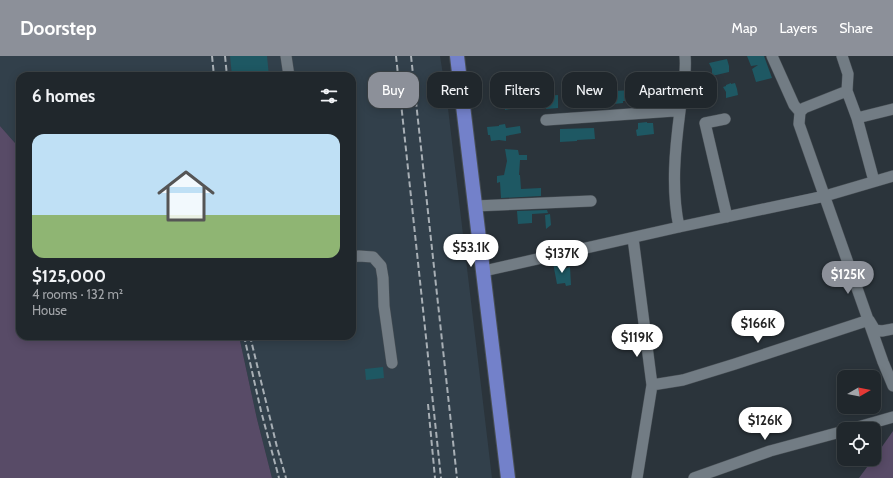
<!DOCTYPE html>
<html lang="en">
<head>
<meta charset="utf-8">
<style>
  :root { --surface:#20272c; --page:#2d3338; --text:#f1f3f6; --muted:#a2a5a9; --line:#3d4448; --accent:#8c9099 }
  body { margin:0; font-family:Cabin,sans-serif; background:var(--page); color:var(--text); height:100vh; display:flex; flex-direction:column; font-size:15px; white-space:nowrap }
  * { box-sizing:border-box; margin:0 }
  p { font-size:13px; color:var(--muted) }
  .icon { flex:none; width:22px; height:22px; fill:none; stroke:currentColor; stroke-width:2; stroke-linecap:round; stroke-linejoin:round }
  .map { position:relative; flex:1; overflow:hidden }
  .side { position:absolute; left:16px; top:16px; width:340px; height:268px; display:flex; flex-direction:column; background:var(--surface); border-radius:12px; box-shadow:0 2px 10px #0003,0 0 0 1px var(--line) }
  .side>* { flex:none }
  .guide { position:absolute; left:368px; top:16px; width:380px; height:36px; display:flex; gap:8px }
  .needle { width:26px; rotate:81deg }
  .buttons { position:absolute; left:837px; top:314px; display:grid; gap:8px }
  .buttons a { display:grid; place-items:center; width:44px; height:44px; border-radius:8px; background:var(--surface); box-shadow:0 2px 10px #0003,0 0 0 1px var(--line); font-size:20px }
  .price { position:absolute; translate:-50% -34px; padding:0 9px; border-radius:14px; background:#fff; color:#222; font-size:13px; line-height:26px; filter:drop-shadow(0 1px 2px #0008) }
  .price::after { content:''; position:absolute; left:50%; top:24px; width:12px; height:9px; margin-left:-6px; background:inherit; clip-path:polygon(0 0,100% 0,50% 100%) }
  .price.current { background:var(--accent); color:#fff }
  ul { padding:0; list-style:none }
  li { display:grid; align-content:center; gap:8px; height:212px; padding:0 16px }
  li span { display:grid; place-items:center; height:124px; border-radius:12px; color:#555 }
  li>.icon { margin-inline-start:auto }
  span .icon { width:72px; height:72px; fill:#fffc; stroke-width:1 }
  li b { font-size:17px }
  h2 { display:flex; justify-content:space-between; align-items:center; height:48px; padding:0 16px; font-size:17px }
  .pill { padding:0 14px; border-radius:12px; background:var(--surface); box-shadow:0 2px 10px #0003,0 0 0 1px var(--line); font-size:14px; line-height:36px }
  .pill.current { background:var(--accent); color:#fff }
  header { display:flex; align-items:center; gap:24px; box-sizing:border-box; height:56px; padding:0 20px; background:var(--accent); color:#fff }
  header strong { font-size:19px }
  nav { display:flex; gap:22px; margin-inline-start:auto; font-size:14px }
  .map>svg:first-child { display:block }
  .built { fill:#32404b }
  .green { fill:#584b67 }
  .building { fill:#1e5863 }
  .lines { fill:none; stroke-linecap:round; stroke-linejoin:round }
  .minor-casing { stroke:#484f55; stroke-width:12 }
  .major-casing { stroke:#484f55; stroke-width:16 }
  .minor { stroke:#727c84; stroke-width:11 }
  .major { stroke:#7381ca; stroke-width:14 }
  .rail { stroke:#a8afb5; stroke-width:2; stroke-dasharray:6 3; stroke-linecap:butt }
</style>
</head>
<body>
<header>
<strong>Doorstep</strong>
<nav><a>Map</a><a>Layers</a><a>Share</a></nav>
</header>
<div class="map">
<svg width="893" height="422" viewBox="0 0 893 422">
  <rect width="100%" height="100%" fill="#2b343b"/>
  <path class="built" d="M0,0h440l7,44 45,378h-220l-15,-59 -18,-83h113v-260h-332v70l-5,-3 -15,-17z"/>
  <path class="green" d="M0,70l15,17 5,3v190h219l18,83 15,59h-272z
    M893,375v47h-34l14,-19h1v-1z"/>
  <path class="building" d="M230,0h37l2,20h-37z
    M747,0h17l8,22 -16,4 -4,-13 6,-4 -7,1z
    M727,3l2,7v6l-17,4v-7l-3,-6z
    M524,21l1,5 -2,7 -29,1 -1,-11z
    M731,27v1l4,-1 2,6 1,6 -12,3v-6l-3,-5 3,-1v-1z
    M647,29l2,17 -13,1v-2h-13v2l-9,1 -1,-13 22,-1v-3z
    M532,38v11l-27,5v-5l-2,-5z
    M558,39v13l-12,1v-13z
    M582,40v12h-9l-1,-11z
    M647,66v1h6l1,11 -17,2 -1,-6 2,-1v-6z
    M505,68l1,4 14,-2 1,7 -15,3v5l-7,-1 -8,1 -1,-6h-2l-1,-8 12,-1v-1z
    M594,72l1,11 -18,1v1l-17,1v-13z
    M505,93l13,1 1,5h8v5h-7l-1,15h1l1,14 20,-1v8l-40,2 -1,-16 -3,1v-7l7,-1 3,-14z
    M547,154l1,3 -16,1v9l-14,1 -1,-13z
    M550,158l1,11 -5,4 -1,-14z
    M562,204l2,9 6,-2 1,18 -5,1 -1,-3 -8,1 -4,-21z
    M383,311l1,11 -18,2 -1,-11z"/>
  <g class="lines">
    <defs>
      <path id="minor" d="M286,0l3,20
        M772,0l22,49 6,7 -1,12 84,238 10,24
        M842,0l6,18 -1,17 10,27 17,63
        M800,56l4,-4 43,-17
        M857,62l36,-9
        M725,63l-20,4 22,94
        M546,64l128,-9h6
        M475,150l116,-5
        M679,171c-8,-38 -4,-78 1,-116 2,-18 7,-37 5,-55
        M633,182l19,147 -15,93
        M352,201l7,-1 14,1 8,9 2,12 1,28 8,57
        M484,215l195,-44 146,-31 68,-20
        M652,329l31,-5 52,-16 134,-44 6,10 7,1 11,-2
        M851,373l42,-12
        M694,422l76,-27 74,-20"/>
      <path id="major" d="M457,0l51,422"/>
    </defs>
    <use href="#minor" class="minor-casing"/>
    <use href="#major" class="major-casing"/>
    <use href="#minor" class="minor"/>
    <use href="#major" class="major"/>
    <path class="rail" d="M212,0l2,20
      M225,0l2,20
      M396,0l45,422
      M411,0l46,422
      M244,280l17,75 18,67
      M250,280l27,111 9,31
      M428,348l7,74"/>
  </g>
</svg>
<div class="buttons">
<a><svg class="needle" viewBox="-14 -14 28 28"><path d="M0-13l5 13h-10z" fill="#e53935"/><path d="M0 13l5-13h-10z" fill="#a2a5a9"/></svg></a>
<a><svg class="icon" aria-label="locate" viewBox="0 0 24 24"><circle cx="12" cy="12" r="6"/><path d="M12 2v4M12 18v4M2 12h4M18 12h4"/></svg></a>
</div>
<b class="price" style="left:471px;top:212px">$53.1K</b>
<b class="price" style="left:562px;top:218px">$137K</b>
<b class="price current" style="left:848px;top:239px">$125K</b>
<b class="price" style="left:758px;top:288px">$166K</b>
<b class="price" style="left:637px;top:302px">$119K</b>
<b class="price" style="left:765px;top:385px">$126K</b>
<div class="guide">
<a class="pill current">Buy</a>
<a class="pill">Rent</a>
<a class="pill">Filters</a>
<a class="pill">New</a>
<a class="pill">Apartment</a>
</div>
<section class="side">
<h2>6 homes<svg class="icon" aria-label="filters" viewBox="0 0 24 24"><path d="M4 7h16M4 17h16"/><circle cx="9" cy="7" r="2"/><circle cx="15" cy="17" r="2"/></svg></h2>
<ul>
<li><span style="background:linear-gradient(#bfe0f5 65%,#8fb573 0)"><svg class="icon" aria-label="home" viewBox="0 0 24 24"><path d="M3 11l9-7 9 7M6 9v11h12V9"/></svg></span><div><b>$125,000</b><p>4 rooms · 132 m²</p><p>House</p></div></li>
</ul>
</section>
</div>
</body>
</html>
